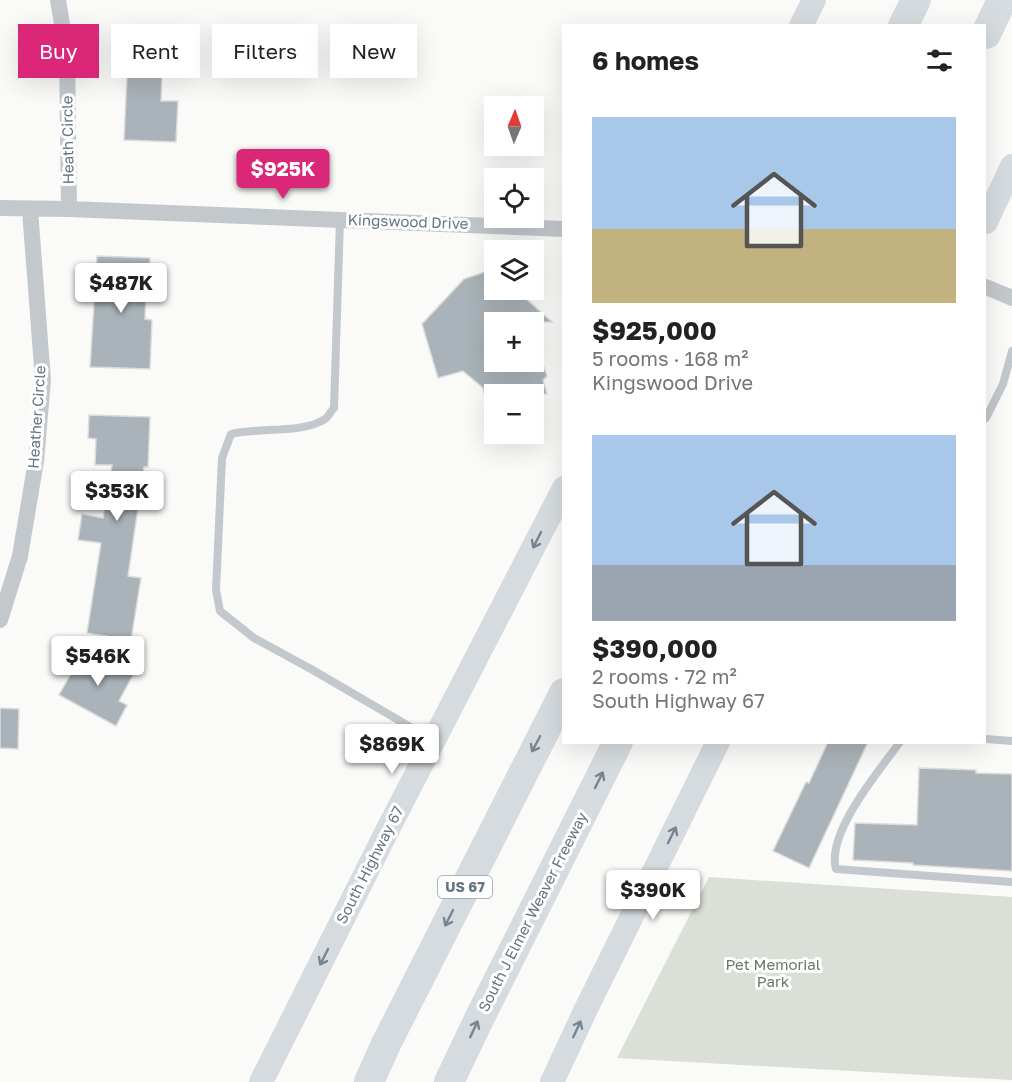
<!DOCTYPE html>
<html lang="en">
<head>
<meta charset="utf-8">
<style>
  :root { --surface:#fff; --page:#f2f2f2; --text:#222; --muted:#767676; --accent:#db2777 }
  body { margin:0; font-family:"Golos Text",sans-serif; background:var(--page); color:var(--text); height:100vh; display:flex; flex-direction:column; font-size:22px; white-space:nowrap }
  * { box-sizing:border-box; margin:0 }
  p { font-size:20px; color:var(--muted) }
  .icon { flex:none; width:33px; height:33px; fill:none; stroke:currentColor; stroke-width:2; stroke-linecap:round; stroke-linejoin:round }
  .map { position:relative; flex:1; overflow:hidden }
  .sheet { position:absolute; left:562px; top:24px; width:424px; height:720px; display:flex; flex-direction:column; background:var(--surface); border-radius:0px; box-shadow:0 6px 24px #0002 }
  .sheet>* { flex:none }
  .guide { position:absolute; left:18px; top:24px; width:454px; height:54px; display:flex; gap:12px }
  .needle { width:39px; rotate:2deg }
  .fabs { position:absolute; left:484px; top:96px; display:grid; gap:12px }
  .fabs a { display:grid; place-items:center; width:60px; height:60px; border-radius:0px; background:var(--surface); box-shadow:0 6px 24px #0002; font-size:30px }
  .price { position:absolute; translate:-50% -51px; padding:0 14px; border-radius:6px; background:#fff; color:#222; font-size:20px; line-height:39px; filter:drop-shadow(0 2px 3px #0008) }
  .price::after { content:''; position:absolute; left:50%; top:36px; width:18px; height:14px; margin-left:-9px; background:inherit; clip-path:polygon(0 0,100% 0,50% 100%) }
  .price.on { background:var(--accent); color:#fff }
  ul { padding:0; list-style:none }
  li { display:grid; align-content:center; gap:12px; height:318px; padding:0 30px }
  li span { display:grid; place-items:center; height:186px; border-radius:0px; color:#555 }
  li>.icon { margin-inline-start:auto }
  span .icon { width:108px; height:108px; fill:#fffc; stroke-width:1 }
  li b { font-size:26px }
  h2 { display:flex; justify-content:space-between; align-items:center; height:72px; padding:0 30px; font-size:26px }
  .pill { padding:0 21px; border-radius:0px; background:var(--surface); box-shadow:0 6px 24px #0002; font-size:21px; line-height:54px }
  .pill.on { background:var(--accent); color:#fff }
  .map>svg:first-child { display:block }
  .green { fill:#dadfd7 }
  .building { fill:#aab3b9; stroke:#dcdcda; stroke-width:1.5 }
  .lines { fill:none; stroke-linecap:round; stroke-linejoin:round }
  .lane { stroke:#c3c8cc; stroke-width:8 }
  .street { stroke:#c3c8cc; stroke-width:16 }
  .secondary { stroke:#d6dbdf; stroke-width:24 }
  .highway { stroke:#d6dbdf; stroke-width:30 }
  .oneway { stroke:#768591 }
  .labels { text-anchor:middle; stroke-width:6; stroke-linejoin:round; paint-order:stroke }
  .shield { fill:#fff; stroke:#939fa8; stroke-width:1.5 }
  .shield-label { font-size:14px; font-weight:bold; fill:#657683 }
  .street-label { font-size:15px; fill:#657683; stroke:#fff }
  .park-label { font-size:15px; fill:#687a64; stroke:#fff }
</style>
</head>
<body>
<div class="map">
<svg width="1012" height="1082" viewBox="0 0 1012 1082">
  <rect width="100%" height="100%" fill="#fafaf8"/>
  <path class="green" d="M709,877l303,20v183l-395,-22z"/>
  <path class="building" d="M128,53l35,2 -2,46h17l-2,41 -52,-2z
    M97,256l53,2 -1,27 -3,-1 -1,35 7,1 -2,49 -60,-2z
    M485,272l10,10v8h21l36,32h-57v40h47l5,14 -4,4 4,14h-63l-1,-6 -20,-17 -25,7 -16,-54 42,-45z
    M89,415l61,2 -2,50h-4l-16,109 13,2 -10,62 -44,-7 14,-90 -23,-3 4,-26 21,4 9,-53h-17l1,-26 -8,-1z
    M85,649l48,26 -14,26 8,4 -11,21 -57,-31z
    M0,708l19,1 -1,40 -18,-1z
    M828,742h40l-59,126 -36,-17 33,-69 3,1z
    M919,768l57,2v3l36,1v97l-99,-6v-2l-60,-3 2,-37 62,2z"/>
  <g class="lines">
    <path class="lane" d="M340,219l-6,189c-3,3 -6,9 -9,11 -22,15 -67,8 -94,15l-9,24 -6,132 4,21 34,27 57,31 120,70
      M986,418l17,-34 9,-33
      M986,739l26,2
      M900,742c-21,29 -74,91 -64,127l176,13"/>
    <path class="street" d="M58,0l9,54 2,155
      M0,208l69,1 495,20
      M986,287l26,11
      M0,620l20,-64 16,-95 7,-81 -13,-170"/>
    <path class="secondary" d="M801,26l13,-26
      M986,222l26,-56
      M261,1082l127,-253 176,-341
      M552,1082l34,-73 132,-267"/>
    <path class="highway" d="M903,26l13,-26
      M986,34l16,-34
      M369,1082l17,-38 178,-351
      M449,1082l31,-65 138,-275"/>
  </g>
  <defs><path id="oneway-shaft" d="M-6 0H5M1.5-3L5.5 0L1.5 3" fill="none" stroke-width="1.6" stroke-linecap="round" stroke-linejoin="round" transform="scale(1.5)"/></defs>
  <g class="oneway">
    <use href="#oneway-shaft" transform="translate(537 540) rotate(117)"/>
    <use href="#oneway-shaft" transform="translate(536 744) rotate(118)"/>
    <use href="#oneway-shaft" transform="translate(599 780) rotate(-64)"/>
    <use href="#oneway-shaft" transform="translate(672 835) rotate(-64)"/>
    <use href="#oneway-shaft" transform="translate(449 918) rotate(117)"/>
    <use href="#oneway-shaft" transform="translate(324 957) rotate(117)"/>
    <use href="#oneway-shaft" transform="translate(474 1029) rotate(-65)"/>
    <use href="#oneway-shaft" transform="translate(577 1029) rotate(-65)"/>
  </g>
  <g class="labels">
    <rect class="shield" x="438" y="876" width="54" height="22" rx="4.5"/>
    <g class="shield-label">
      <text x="465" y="892">US 67</text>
    </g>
    <g class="street-label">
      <text transform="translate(68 140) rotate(-91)" y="5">Heath Circle</text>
      <text transform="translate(408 222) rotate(2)" y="5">Kingswood Drive</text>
      <text transform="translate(37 417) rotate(-86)" y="5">Heather Circle</text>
      <text transform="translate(370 865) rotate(-63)" y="5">South Highway 67</text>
      <text transform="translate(533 912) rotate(-63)" y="5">South J Elmer Weaver Freeway</text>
    </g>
    <g class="park-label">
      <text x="773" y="970">Pet Memorial<tspan x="773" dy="17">Park</tspan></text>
    </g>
  </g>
</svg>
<div class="fabs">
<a><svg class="needle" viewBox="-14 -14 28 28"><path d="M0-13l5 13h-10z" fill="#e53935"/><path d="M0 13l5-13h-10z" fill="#767676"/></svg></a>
<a><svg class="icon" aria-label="locate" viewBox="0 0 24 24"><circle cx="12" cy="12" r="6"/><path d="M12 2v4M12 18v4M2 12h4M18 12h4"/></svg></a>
<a><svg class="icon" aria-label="layers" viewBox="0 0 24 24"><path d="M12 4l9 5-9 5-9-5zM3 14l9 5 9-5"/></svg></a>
<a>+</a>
<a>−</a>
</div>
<b class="price on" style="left:283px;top:200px">$925K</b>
<b class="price" style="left:121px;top:314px">$487K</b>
<b class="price" style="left:117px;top:522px">$353K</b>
<b class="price" style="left:98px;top:687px">$546K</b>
<b class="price" style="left:392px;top:775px">$869K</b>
<b class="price" style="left:653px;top:921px">$390K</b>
<div class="guide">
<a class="pill on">Buy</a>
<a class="pill">Rent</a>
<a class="pill">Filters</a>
<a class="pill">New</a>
</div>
<section class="sheet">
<h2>6 homes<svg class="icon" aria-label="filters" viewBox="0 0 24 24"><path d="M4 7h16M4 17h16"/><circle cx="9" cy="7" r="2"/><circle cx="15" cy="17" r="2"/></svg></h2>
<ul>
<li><span style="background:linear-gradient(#a9c7e8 60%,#c2b280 0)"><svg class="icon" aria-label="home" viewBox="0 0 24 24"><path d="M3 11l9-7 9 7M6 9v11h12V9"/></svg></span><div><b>$925,000</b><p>5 rooms · 168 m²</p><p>Kingswood Drive</p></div></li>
<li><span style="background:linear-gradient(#a9c7e8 70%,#9aa5b1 0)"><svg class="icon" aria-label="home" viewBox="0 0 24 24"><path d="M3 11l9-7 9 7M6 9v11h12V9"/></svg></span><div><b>$390,000</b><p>2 rooms · 72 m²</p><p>South Highway 67</p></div></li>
</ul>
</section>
</div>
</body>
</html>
